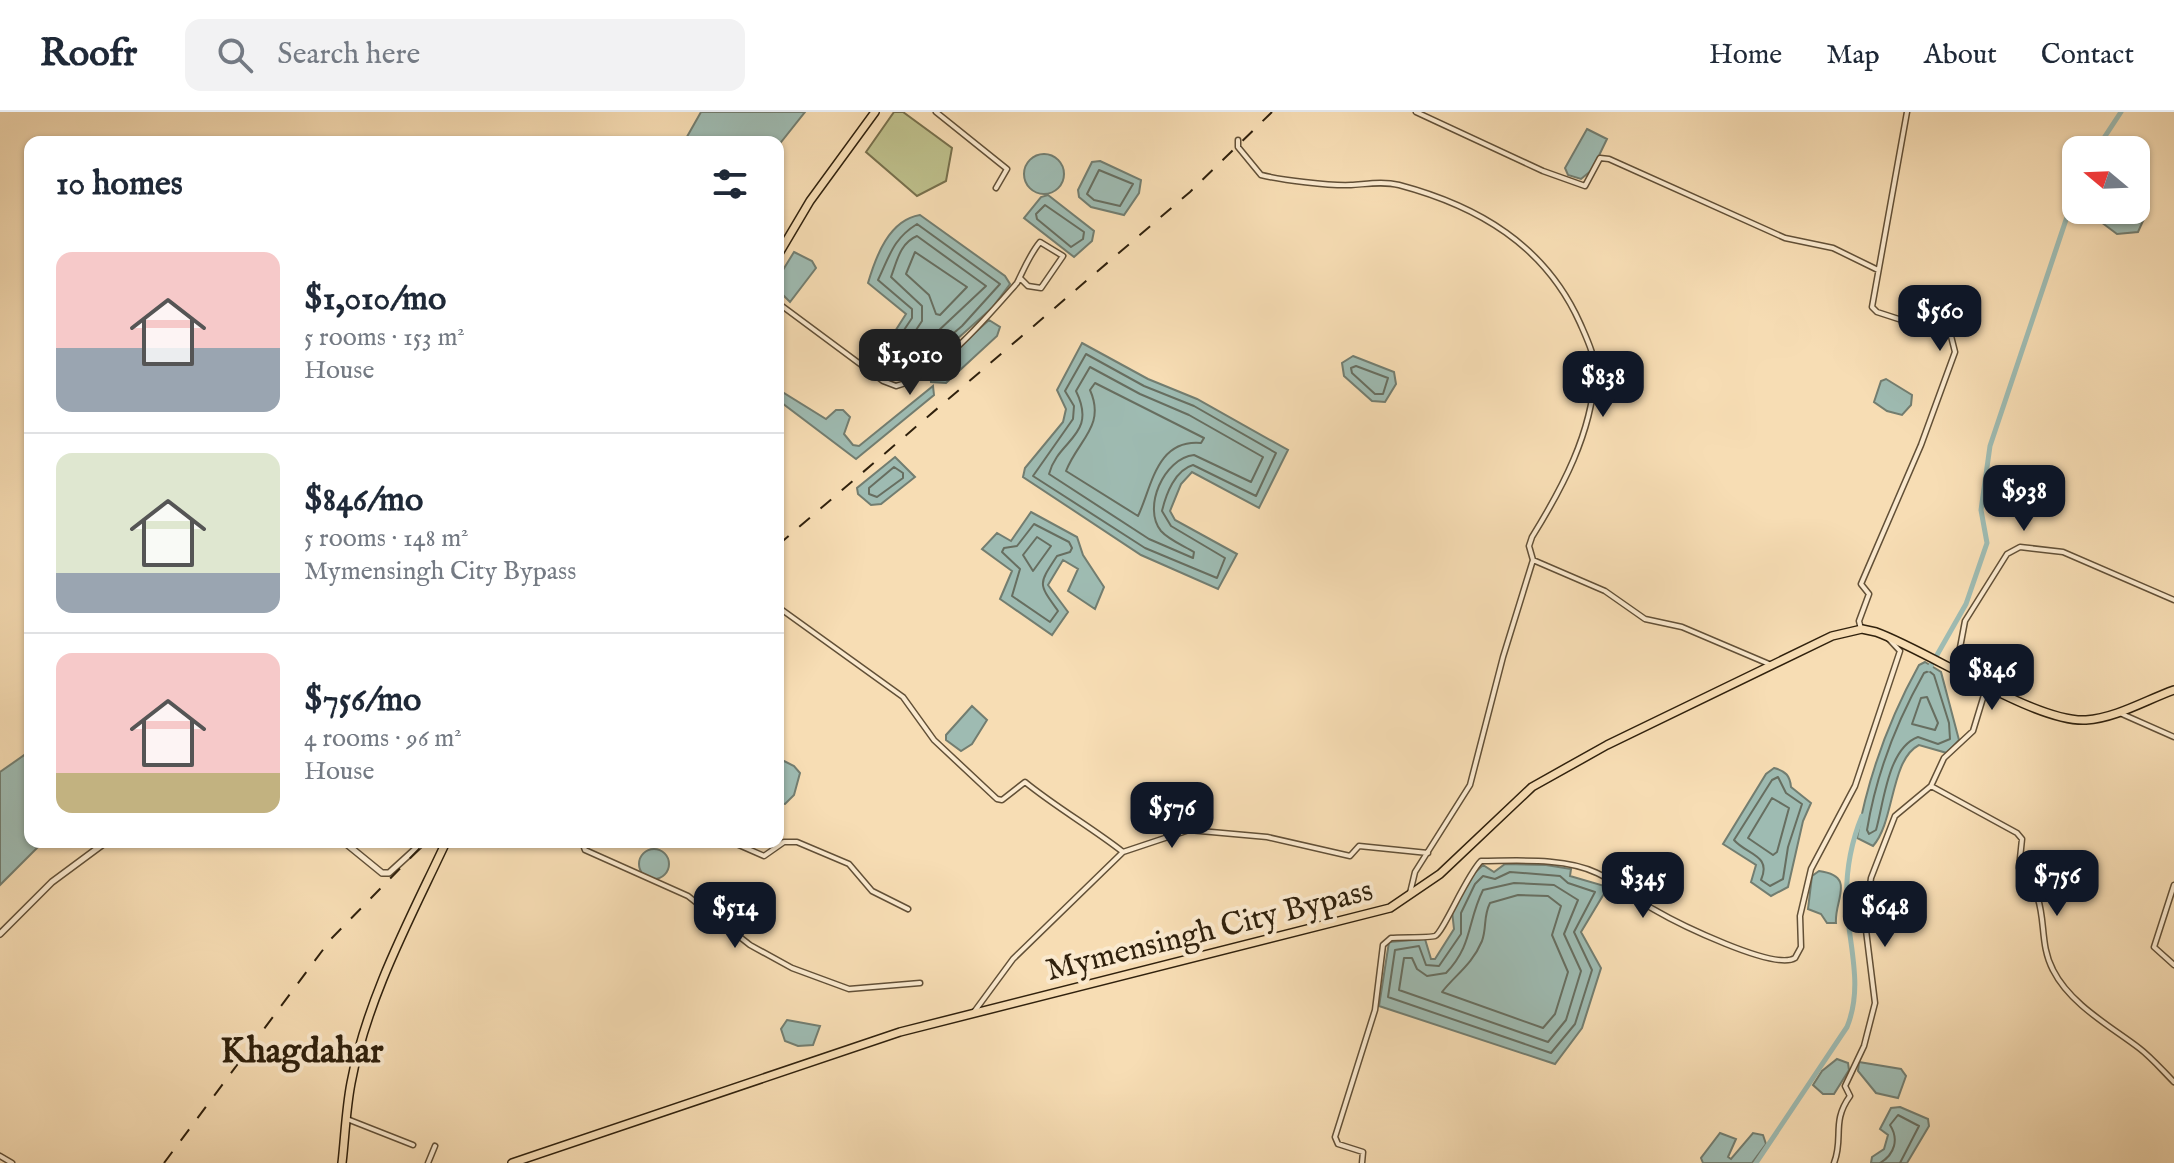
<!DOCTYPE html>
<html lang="en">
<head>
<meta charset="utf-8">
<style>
  :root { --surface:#fff; --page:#f2f2f3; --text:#1f2937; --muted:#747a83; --line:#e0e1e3; --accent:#111827 }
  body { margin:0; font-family:"IM FELL English",serif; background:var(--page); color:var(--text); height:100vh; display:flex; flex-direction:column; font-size:30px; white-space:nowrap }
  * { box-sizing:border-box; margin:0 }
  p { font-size:26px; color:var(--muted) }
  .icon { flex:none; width:44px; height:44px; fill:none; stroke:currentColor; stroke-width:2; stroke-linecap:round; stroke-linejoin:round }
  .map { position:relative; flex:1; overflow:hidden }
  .sheet { position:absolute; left:24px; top:24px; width:760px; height:712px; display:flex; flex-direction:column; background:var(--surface); border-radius:16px; box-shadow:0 2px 6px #0004 }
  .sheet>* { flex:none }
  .needle { width:52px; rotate:289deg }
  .controls { position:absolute; left:2062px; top:24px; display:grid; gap:16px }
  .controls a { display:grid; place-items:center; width:88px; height:88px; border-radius:16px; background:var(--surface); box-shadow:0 2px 6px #0004; font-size:40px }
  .price { position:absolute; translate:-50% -68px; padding:0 18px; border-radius:16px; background:var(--accent); color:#fff; font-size:26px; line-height:52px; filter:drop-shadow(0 2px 4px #0008) }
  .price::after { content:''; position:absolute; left:50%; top:48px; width:24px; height:18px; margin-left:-12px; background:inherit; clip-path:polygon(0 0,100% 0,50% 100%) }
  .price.selected { background:#222; color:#fff }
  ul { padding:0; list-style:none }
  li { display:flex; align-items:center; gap:24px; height:200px; padding:0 32px }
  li+li { border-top:2px solid var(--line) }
  li span { display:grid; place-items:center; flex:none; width:224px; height:160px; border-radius:16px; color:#555 }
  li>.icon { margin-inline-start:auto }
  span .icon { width:96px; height:96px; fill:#fffc; stroke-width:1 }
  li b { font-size:34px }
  h2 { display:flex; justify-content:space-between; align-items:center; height:96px; padding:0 32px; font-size:34px }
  header { display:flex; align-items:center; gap:48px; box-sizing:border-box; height:112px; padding:0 40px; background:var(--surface); border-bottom:2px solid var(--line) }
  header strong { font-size:38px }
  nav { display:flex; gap:44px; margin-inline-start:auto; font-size:28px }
  .search { width:560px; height:72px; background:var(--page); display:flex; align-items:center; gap:20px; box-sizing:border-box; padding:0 28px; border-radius:16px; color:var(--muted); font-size:30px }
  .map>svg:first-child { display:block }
  .green { fill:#bec08c; stroke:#77704c; stroke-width:2 }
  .water { fill:#9ebbb2; stroke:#727d70; stroke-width:2 }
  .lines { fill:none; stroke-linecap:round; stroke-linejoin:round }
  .shore { stroke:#676e60; stroke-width:2 }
  .canal { stroke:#9ebbb2; stroke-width:5 }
  .minor-casing { stroke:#625037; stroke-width:7 }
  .tertiary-casing { stroke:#625037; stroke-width:8 }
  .trunk-casing { stroke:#30210d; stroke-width:10 }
  .minor { stroke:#fae9ce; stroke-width:4 }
  .tertiary { stroke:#fae9ce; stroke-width:5 }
  .trunk { stroke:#f7ddb4; stroke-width:7 }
  .rail { stroke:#30210d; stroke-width:2; stroke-dasharray:14 14; stroke-linecap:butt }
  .labels { text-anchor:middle; stroke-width:8; stroke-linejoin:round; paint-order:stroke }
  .street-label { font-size:32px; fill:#30210d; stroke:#fae9ce }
  .quarter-label { font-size:36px; font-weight:bold; fill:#30210d; stroke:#fae9ce }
</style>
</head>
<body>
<header>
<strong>Roofr</strong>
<div class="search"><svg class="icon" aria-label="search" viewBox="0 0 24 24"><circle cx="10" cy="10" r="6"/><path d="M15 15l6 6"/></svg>Search here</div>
<nav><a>Home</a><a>Map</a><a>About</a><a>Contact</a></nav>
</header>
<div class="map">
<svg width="2174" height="1051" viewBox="0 0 2174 1051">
  <rect width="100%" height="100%" fill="#f7ddb4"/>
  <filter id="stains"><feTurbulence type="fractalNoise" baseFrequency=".0025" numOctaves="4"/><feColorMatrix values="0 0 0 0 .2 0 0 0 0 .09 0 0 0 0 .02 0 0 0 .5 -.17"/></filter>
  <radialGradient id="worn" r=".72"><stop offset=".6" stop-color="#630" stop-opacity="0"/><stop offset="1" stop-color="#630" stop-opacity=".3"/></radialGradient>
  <path class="green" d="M894,0h9l49,36 -6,33 -29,15 -51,-44z"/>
  <path class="water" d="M701,0h104l-27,34v-4h-94z
    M1587,17l20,10 -15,31 -11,9 -13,-4 -3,-7z
    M1024 62a20 20 0 1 1 40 0a20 20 0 1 1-40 0Z
    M1100,49l41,19 -2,13 -15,22 -33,-8 -12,-10 -1,-7 14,-28z
    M1048,83l46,36 -2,10 -18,16 -50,-39 17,-21z
    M2136,90l11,10 -9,20 -21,2 -20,-15 -1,-7 40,-2z
    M920,103l85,61 5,8 -18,24 -71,63 -36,-24 21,-33 -38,-31c8,-27 21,-63 52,-68z
    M794,140l18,9 4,7 -26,34 -12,-12v-12z
    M989,208l11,7 -3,9 -51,47 -15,-1 -1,-9z
    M1082,231l66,36 49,20 91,51 -29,58 -67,-36 -11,12 -11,27 5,9 62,34 -19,35 -77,-34 -118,-78 2,-9 38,-46 3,-13 -9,-19z
    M1353,244l41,16 2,12 -11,18 -13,-1 -28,-25 -2,-13z
    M1886,267l26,16 -1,10 -9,10 -15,-4 -13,-9 7,-21z
    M933,274l1,9 -78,64 -78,-59 1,-10 47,29 10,-9h7l7,7 -6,17 9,11 6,1z
    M895,345l20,20 -34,27 -10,1 -13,-11 -1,-6z
    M1031,400l46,25 6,18 21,32 -9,22 -27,-18 10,-22 -15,-9 -15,25 20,27 -16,23 -52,-36 12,-28 -30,-22 15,-16 14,8z
    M1925,550l16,10 18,68 -12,13 -28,-8c-29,15 -24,76 -46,101l-16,-8c11,-61 32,-119 62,-173z
    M972,594l15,14 -15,24 -11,7 -15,-11v-5z
    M30,639v91h13l-43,43v-113z
    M778,646l16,8 6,7 -6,22 -9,9 -7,-1z
    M1774,656c12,3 16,8 17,19l20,16 -8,18 -15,66 -17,9 -20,-14 5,-17 -33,-21 43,-70z
    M639 752a15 15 0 1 1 30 0a15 15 0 1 1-30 0Z
    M1505,752l41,1 25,4 -1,7 38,11 -27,45 20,36 -19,60 -27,36 -176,-58 10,-64 36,-3 6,20h4l19,-30 -2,-18 16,-32 15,-14 11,7z
    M1819,759c38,5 15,29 17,52h-9l-6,-9 -13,-5 4,-33z
    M1885 794a16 16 0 1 1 32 0a16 16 0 1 1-32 0Z
    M787,908l33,6 -7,19 -15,1 -13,-5 -4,-12z
    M1837,947l11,4 1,7 -15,24h-11l-10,-9 9,-14z
    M1859,950l42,7 5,7 -8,22 -22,-5 -18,-22z
    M1900,995l28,12 1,7 -22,37h-36l1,-6 12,-8 4,-14 -8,-6 11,-21z
    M1720,1021l16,6 -8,18 3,2 22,-26 10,2 3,9 -14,19h-49l-2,-5z"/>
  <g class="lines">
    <path class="shore" d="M1099,58l34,14 -13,22 -26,-6 -7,-6z
      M1045,93l39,27 -1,7 -12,8 -34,-28 -1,-5z
      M917,112l83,60 -38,42 -42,36 -24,-20 16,-24v-9l-34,-29c12,-25 15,-41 39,-56z
      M917,124l69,50 -66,62 -10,-9 12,-18v-15l-31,-29c6,-16 9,-34 26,-41z
      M915,140l52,35 -27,28 -4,-1 -7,-19 -23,-21z
      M1086,242l58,32 50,20 82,47 -20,43 -63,-31c-18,5 -27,29 -31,46l9,15 54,32 -8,20 -72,-30 -112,-72 40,-57 1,-13 -9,-15z
      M1356,254l32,12 -5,16h-8l-23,-21 -1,-5z
      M1090,255l50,27 49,21 74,42 -12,25 -57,-27c-30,3 -52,53 -33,76 8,9 23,15 33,21l-1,6 -44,-19 -100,-65c9,-35 49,-38 27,-83z
      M1095,271l109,55 -3,5c-45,-4 -49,44 -63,73l-72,-45c12,-31 40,-45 24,-81z
      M894,355l9,6v5l-26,19 -8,-3v-6z
      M1034,412l35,18 3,6 -2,4 -13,4c-19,29 -19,27 1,55l-8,11 -38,-26 8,-27 -18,-17 2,-4 13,-2z
      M1037,425l14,9 -18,25 -10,-16z
      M1929,559l5,4 15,48 1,16 -12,5 -20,-7c-30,11 -34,65 -42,93l-7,4 -2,-4c9,-55 30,-109 57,-157z
      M1927,585l11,26 -3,7 -23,-6 9,-26z
      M1778,665l8,16 16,11 -14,43 -5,32 -13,7 -9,-6c11,-25 -14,-25 -27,-40l38,-60z
      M1772,686l17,10 -12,44 -4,3 -25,-17z
      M1510,760l50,4 8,7 27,9 -21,40 18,38 -17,54 -24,29 -163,-56 7,-47 24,-4 7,19 13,1 22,-32v-21l14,-29 8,-8 12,3z
      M1514,771l40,2 24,15 -14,34 17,37 -15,49 -18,22 -149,-52 5,-32h8l5,11 10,7 19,-3c27,-28 21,-51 37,-83z
      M1518,783l30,1 13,10 -9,29 16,37 -13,42 -12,14 -101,-36c13,-17 30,-27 40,-51 5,-14 1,-24 8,-38z
      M1880,1051c15,-9 19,-24 10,-38l8,-10 21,11 -19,37"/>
    <path class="canal" d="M2096,38l25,-38
      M1929,557l37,-65 21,-61 -6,-33 9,-64 86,-256
      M1756,1051l91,-136c16,-39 3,-78 0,-118 -2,-32 3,-64 15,-93"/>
    <defs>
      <path id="minor" d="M936,0l71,57 -11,19
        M1416,0l127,59 42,15 15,-28 9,1 176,79 48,10 45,22
        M1238,28v7l23,28c20,5 69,11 90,10 16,-1 32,-4 48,0 79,21 146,60 181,138 7,16 16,34 15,52 -4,59 -32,112 -63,162l-3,9 4,14 -30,97 -33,128 -55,87 -5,21
        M778,191l105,78 13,5c43,-11 92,-70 121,-103 7,-14 13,-29 23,-41l23,14 -22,32 -13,-2 -8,-8
        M1533,448l72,31 40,28 37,8 87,37
        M778,495l125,90 31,43 63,59 5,1 23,-18c32,26 66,45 98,70
        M1861,517l-2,-8 10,-27 -8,-10 60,-139 34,-93 -4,-16 -74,-24 -5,-5 35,-195
        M1956,557l9,-48 42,-67 13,-7 43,5 111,48
        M2122,602l52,23
        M1931,674l86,47 5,6 -3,29c34,34 16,68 34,102 17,34 57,56 86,78 12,9 23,22 35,34
        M582,730l3,8 103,46 62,49 42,23 57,21 71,-6
        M732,730l32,14 20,-14h13l52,22 23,27 36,18
        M2174,773l-20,62 20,18
        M974,900l39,-53 110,-107 66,-22 78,7 83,19 9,-10 69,7
        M347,1007l66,26
        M0,1044l12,7
        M428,1051l7,-17
        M1362,1051l1,-11 -25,-8 -3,-7 40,-127 8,-65 8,-7c9,-1 38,0 44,-2 8,-3 31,-60 46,-75 34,0 84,-4 116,12 20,9 37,26 56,36 24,14 121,62 142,49l6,-11 -1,-31 11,-47 44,-83 45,-135 -13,-14
        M1834,1051c10,-25 -3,-41 16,-67l-5,-10 19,-40 11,-43 -10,-81 6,-44 24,-62 36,-30 13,-28 29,-27 14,-46"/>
      <path id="tertiary" d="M344,730l38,31h7l34,-31
        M0,822l52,-52 54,-40"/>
      <path id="trunk" d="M778,143l32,-54 65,-89
        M342,1051c3,-26 4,-54 9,-80 16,-85 59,-164 95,-241
        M512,1051l388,-131 490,-124 50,-34 92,-87 75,-42 225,-109 30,-7 14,3c53,19 160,91 210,88 30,-2 60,-20 88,-30"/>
    </defs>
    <use href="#minor" class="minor-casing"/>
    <use href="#tertiary" class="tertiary-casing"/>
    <use href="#trunk" class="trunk-casing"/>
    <use href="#minor" class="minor"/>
    <use href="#tertiary" class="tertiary"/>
    <use href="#trunk" class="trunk"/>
    <path class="rail" d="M778,433l412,-353 82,-80
      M164,1051l167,-224 95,-97"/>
  </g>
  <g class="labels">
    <g class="street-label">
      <text transform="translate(1209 817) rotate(-14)" y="11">Mymensingh City Bypass</text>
    </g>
    <g class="quarter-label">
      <text x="302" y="950">Khagdahar</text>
    </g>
  </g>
  <rect width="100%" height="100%" filter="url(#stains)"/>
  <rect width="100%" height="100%" fill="url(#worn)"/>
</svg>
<div class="controls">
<a><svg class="needle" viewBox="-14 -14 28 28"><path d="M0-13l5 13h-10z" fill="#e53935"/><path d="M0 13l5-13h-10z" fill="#747a83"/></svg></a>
</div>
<b class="price" style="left:1940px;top:241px">$560</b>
<b class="price selected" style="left:910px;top:285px">$1,010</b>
<b class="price" style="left:1603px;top:307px">$838</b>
<b class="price" style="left:2024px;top:421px">$938</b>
<b class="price" style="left:1992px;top:600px">$846</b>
<b class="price" style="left:1172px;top:738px">$576</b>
<b class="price" style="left:2057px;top:806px">$756</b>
<b class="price" style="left:1643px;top:808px">$345</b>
<b class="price" style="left:1885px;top:837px">$648</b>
<b class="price" style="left:735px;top:838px">$514</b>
<section class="sheet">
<h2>10 homes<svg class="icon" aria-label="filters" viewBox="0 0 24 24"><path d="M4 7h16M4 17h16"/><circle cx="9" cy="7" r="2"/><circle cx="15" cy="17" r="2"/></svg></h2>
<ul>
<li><span style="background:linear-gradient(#f6c9c9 60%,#9aa5b1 0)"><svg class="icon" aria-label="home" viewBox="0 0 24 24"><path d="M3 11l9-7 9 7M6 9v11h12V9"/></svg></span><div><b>$1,010/mo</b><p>5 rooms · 153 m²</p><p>House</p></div></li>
<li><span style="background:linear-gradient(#dfe7d0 75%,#9aa5b1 0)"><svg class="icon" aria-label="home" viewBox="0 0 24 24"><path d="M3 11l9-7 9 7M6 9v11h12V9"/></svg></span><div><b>$846/mo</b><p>5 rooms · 148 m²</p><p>Mymensingh City Bypass</p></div></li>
<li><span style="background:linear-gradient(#f6c9c9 75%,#c2b280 0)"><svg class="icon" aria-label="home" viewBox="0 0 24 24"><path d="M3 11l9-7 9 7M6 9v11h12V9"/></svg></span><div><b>$756/mo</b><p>4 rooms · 96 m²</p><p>House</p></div></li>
</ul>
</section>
</div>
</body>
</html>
